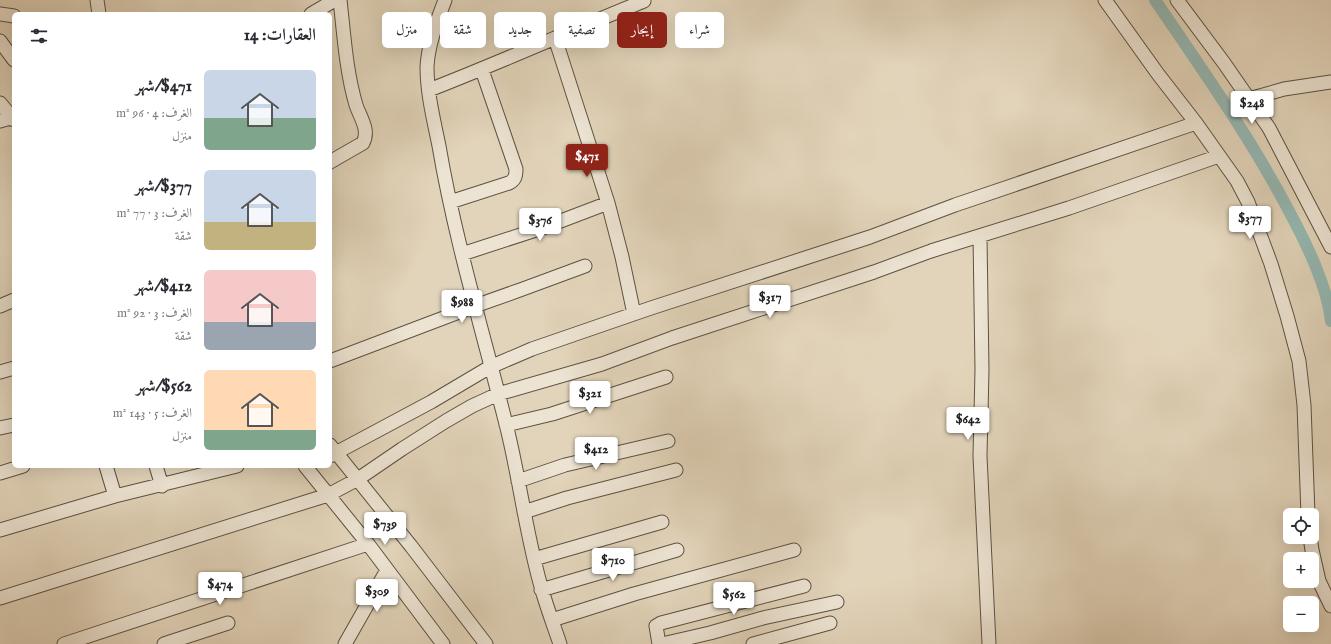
<!DOCTYPE html>
<html lang="ar">
<head>
<meta charset="utf-8">
<style>
  :root { --surface:#fff; --page:#f7f7f7; --text:#2b2b33; --muted:#7c7c81; --accent:#8f2418 }
  body { margin:0; font-family:"IM FELL English",Amiri,serif; background:var(--page); color:var(--text); direction:rtl; height:100vh; display:flex; flex-direction:column; font-size:15px; white-space:nowrap }
  * { box-sizing:border-box; margin:0 }
  p { font-size:13px; color:var(--muted) }
  .icon { flex:none; width:22px; height:22px; fill:none; stroke:currentColor; stroke-width:2; stroke-linecap:round; stroke-linejoin:round }
  .map { position:relative; flex:1; overflow:hidden; direction:ltr }
  .details { position:absolute; left:12px; top:12px; width:320px; height:456px; display:flex; flex-direction:column; background:var(--surface); border-radius:6px; box-shadow:0 4px 16px #0002; direction:rtl }
  .details>* { flex:none }
  .guide { position:absolute; left:344px; top:12px; width:380px; height:36px; direction:rtl; display:flex; gap:8px }
  .fabs { position:absolute; left:1283px; top:508px; display:grid; gap:8px }
  .fabs a { display:grid; place-items:center; width:36px; height:36px; border-radius:6px; background:var(--surface); box-shadow:0 4px 16px #0002; font-size:20px }
  .price { position:absolute; translate:-50% -34px; padding:0 9px; border-radius:4px; background:#fff; color:#222; font-size:13px; line-height:26px; filter:drop-shadow(0 1px 2px #0008) }
  .price::after { content:''; position:absolute; left:50%; top:24px; width:12px; height:9px; margin-left:-6px; background:inherit; clip-path:polygon(0 0,100% 0,50% 100%) }
  .price.current { background:var(--accent); color:#fff }
  ul { padding:0; list-style:none }
  li { display:flex; align-items:center; gap:12px; height:100px; padding:0 16px }
  li span { display:grid; place-items:center; flex:none; width:112px; height:80px; border-radius:6px; color:#555 }
  li>.icon { margin-inline-start:auto }
  span .icon { width:48px; height:48px; fill:#fffc; stroke-width:1 }
  li b { font-size:17px }
  h2 { display:flex; justify-content:space-between; align-items:center; height:48px; padding:0 16px; font-size:17px }
  .tag { padding:0 14px; border-radius:6px; background:var(--surface); box-shadow:0 4px 16px #0002; font-size:14px; line-height:36px }
  .tag.current { background:var(--accent); color:#fff }
  .map>svg:first-child { display:block }
  .lines { fill:none; stroke-linecap:round; stroke-linejoin:round }
  .canal { stroke:#95b8b3; stroke-width:12 }
  .minor-casing { stroke:#5c5242; stroke-width:15 }
  .minor { stroke:#ece3d2; stroke-width:13 }
</style>
</head>
<body>
<div class="map">
<svg width="1331" height="644" viewBox="0 0 1331 644">
  <rect width="100%" height="100%" fill="#e2d4ba"/>
  <filter id="stains"><feTurbulence type="fractalNoise" baseFrequency=".005" numOctaves="4"/><feColorMatrix values="0 0 0 0 .2 0 0 0 0 .09 0 0 0 0 .02 0 0 0 .5 -.17"/></filter>
  <radialGradient id="worn" r=".72"><stop offset=".6" stop-color="#630" stop-opacity="0"/><stop offset="1" stop-color="#630" stop-opacity=".3"/></radialGradient>
  <g class="lines">
    <path class="canal" d="M1155,0c47,69 95,137 134,211 17,32 38,74 42,110"/>
    <defs>
      <path id="minor" d="M97,0l2,14
        M445,0c-8,21 -17,45 -18,67 0,27 7,54 12,79 16,94 44,186 67,278 14,55 20,112 36,166 5,18 12,36 18,54
        M1105,0l53,74 38,49 41,58 11,21 23,62 16,52 12,45 5,44 4,110
        M1177,0l47,63 45,65 62,119
        M0,14l14,2
        M311,14l24,-14
        M555,38l53,165 14,54 12,57
        M0,41l14,19
        M429,90c72,-28 143,-60 215,-89
        M1249,99l35,-10 47,-7
        M0,103l14,17
        M0,121l14,-4
        M330,162l33,-19c7,-13 -3,-26 -7,-38 -10,-34 -12,-70 -16,-105
        M450,202l59,-19c6,-3 7,-7 7,-14l-34,-99
        M980,236l2,134 -2,86 9,188
        M462,254l83,-27 63,-24
        M0,306l14,-6
        M330,361l145,-55 45,-16 65,-24
        M0,372l14,-4
        M506,425l46,-11 114,-37
        M0,428l14,-3
        M330,445l81,101 75,98
        M330,456l101,-54 59,-35 42,-18 119,-41 219,-71 85,-32 241,-82
        M106,466l9,30
        M156,466l6,20
        M305,466l63,78 75,100
        M0,473l23,-7
        M518,481l47,-16 103,-24
        M524,512l43,-14 109,-28
        M0,530l115,-34 122,-30
        M1310,537l2,13 7,31 12,25
        M534,559l128,-37
        M541,590l136,-40
        M0,598l328,-103 30,-16 44,-30 44,-28 26,-15 26,-12 104,-30 70,-26 202,-66 57,-21 138,-43 150,-52
        M552,620l82,-26 160,-44
        M64,644l304,-100
        M164,644l64,-21
        M345,644l42,-74
        M659,644l-3,-18 5,-3 143,-37
        M662,644l48,-11 53,-15 74,-16
        M753,644l77,-21"/>
    </defs>
    <use href="#minor" class="minor-casing"/>
    <use href="#minor" class="minor"/>
  </g>
  <rect width="100%" height="100%" filter="url(#stains)"/>
  <rect width="100%" height="100%" fill="url(#worn)"/>
</svg>
<div class="fabs">
<a><svg class="icon" aria-label="locate" viewBox="0 0 24 24"><circle cx="12" cy="12" r="6"/><path d="M12 2v4M12 18v4M2 12h4M18 12h4"/></svg></a>
<a>+</a>
<a>−</a>
</div>
<b class="price" style="left:1252px;top:125px">$248</b>
<b class="price current" style="left:587px;top:178px">$471</b>
<b class="price" style="left:1250px;top:240px">$377</b>
<b class="price" style="left:540px;top:242px">$376</b>
<b class="price" style="left:770px;top:319px">$317</b>
<b class="price" style="left:462px;top:324px">$988</b>
<b class="price" style="left:590px;top:415px">$321</b>
<b class="price" style="left:968px;top:441px">$642</b>
<b class="price" style="left:596px;top:471px">$412</b>
<b class="price" style="left:385px;top:546px">$739</b>
<b class="price" style="left:613px;top:582px">$710</b>
<b class="price" style="left:220px;top:606px">$474</b>
<b class="price" style="left:377px;top:613px">$309</b>
<b class="price" style="left:734px;top:616px">$562</b>
<div class="guide">
<a class="tag">شراء</a>
<a class="tag current">إيجار</a>
<a class="tag">تصفية</a>
<a class="tag">جديد</a>
<a class="tag">شقة</a>
<a class="tag">منزل</a>
</div>
<section class="details">
<h2>العقارات: 14<svg class="icon" aria-label="filters" viewBox="0 0 24 24"><path d="M4 7h16M4 17h16"/><circle cx="9" cy="7" r="2"/><circle cx="15" cy="17" r="2"/></svg></h2>
<ul>
<li><span style="background:linear-gradient(#c9d6e8 60%,#7fa58c 0)"><svg class="icon" aria-label="home" viewBox="0 0 24 24"><path d="M3 11l9-7 9 7M6 9v11h12V9"/></svg></span><div><b>$471/شهر</b><p>الغرف: 4 · 96 m²</p><p>منزل</p></div></li>
<li><span style="background:linear-gradient(#c9d6e8 65%,#c2b280 0)"><svg class="icon" aria-label="home" viewBox="0 0 24 24"><path d="M3 11l9-7 9 7M6 9v11h12V9"/></svg></span><div><b>$377/شهر</b><p>الغرف: 3 · 77 m²</p><p>شقة</p></div></li>
<li><span style="background:linear-gradient(#f6c9c9 65%,#9aa5b1 0)"><svg class="icon" aria-label="home" viewBox="0 0 24 24"><path d="M3 11l9-7 9 7M6 9v11h12V9"/></svg></span><div><b>$412/شهر</b><p>الغرف: 3 · 92 m²</p><p>شقة</p></div></li>
<li><span style="background:linear-gradient(#ffd9b3 75%,#7fa58c 0)"><svg class="icon" aria-label="home" viewBox="0 0 24 24"><path d="M3 11l9-7 9 7M6 9v11h12V9"/></svg></span><div><b>$562/شهر</b><p>الغرف: 5 · 143 m²</p><p>منزل</p></div></li>
</ul>
</section>
</div>
</body>
</html>
